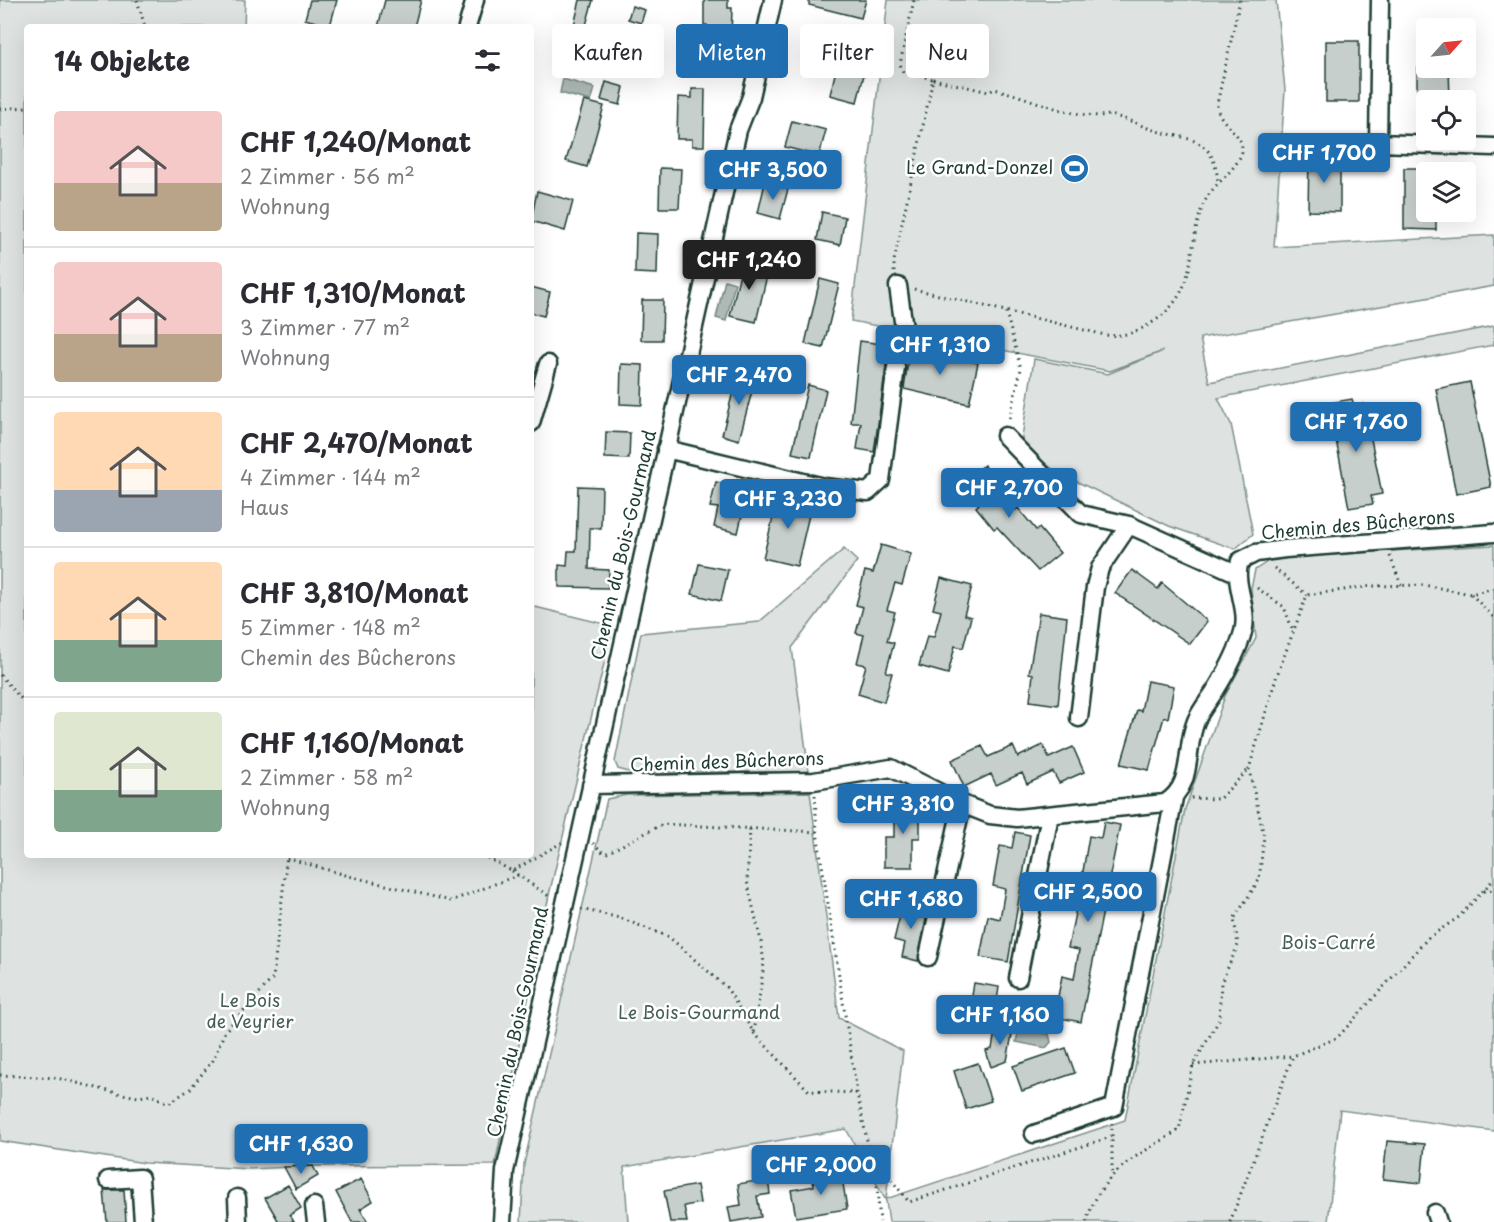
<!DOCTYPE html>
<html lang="de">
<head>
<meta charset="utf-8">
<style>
  :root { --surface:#fff; --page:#f7f7f7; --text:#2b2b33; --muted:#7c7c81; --line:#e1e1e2; --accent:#1f6fb2 }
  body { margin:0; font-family:"Playpen Sans",sans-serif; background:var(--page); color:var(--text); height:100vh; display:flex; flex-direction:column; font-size:22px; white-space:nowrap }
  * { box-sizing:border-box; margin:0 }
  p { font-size:20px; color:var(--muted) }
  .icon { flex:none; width:33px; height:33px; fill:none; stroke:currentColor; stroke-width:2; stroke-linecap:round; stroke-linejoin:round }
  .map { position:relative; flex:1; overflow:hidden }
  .drawer { position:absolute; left:24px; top:24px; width:510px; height:834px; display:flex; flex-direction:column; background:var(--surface); border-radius:6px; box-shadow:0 6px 24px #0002 }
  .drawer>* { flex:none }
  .guide { position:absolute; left:552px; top:24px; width:570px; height:54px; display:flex; gap:12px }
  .needle { width:39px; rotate:63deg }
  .controls { position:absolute; left:1416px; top:18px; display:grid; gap:12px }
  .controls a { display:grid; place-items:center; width:60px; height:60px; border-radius:6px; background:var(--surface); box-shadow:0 6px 24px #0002; font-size:30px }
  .price { position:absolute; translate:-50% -51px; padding:0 14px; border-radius:6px; background:var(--accent); color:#fff; font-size:20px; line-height:39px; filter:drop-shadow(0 2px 3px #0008) }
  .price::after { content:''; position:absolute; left:50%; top:36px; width:18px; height:14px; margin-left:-9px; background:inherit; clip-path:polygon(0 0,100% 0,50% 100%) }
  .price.active { background:#222; color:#fff }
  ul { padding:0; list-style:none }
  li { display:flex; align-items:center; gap:18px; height:150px; padding:0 30px }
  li+li { border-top:2px solid var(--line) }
  li span { display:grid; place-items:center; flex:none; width:168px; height:120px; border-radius:6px; color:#555 }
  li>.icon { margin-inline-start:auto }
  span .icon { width:72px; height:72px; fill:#fffc; stroke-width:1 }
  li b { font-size:26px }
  h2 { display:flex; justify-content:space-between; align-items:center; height:72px; padding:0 30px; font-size:26px }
  .tag { padding:0 21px; border-radius:6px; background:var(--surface); box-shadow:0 6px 24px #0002; font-size:21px; line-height:54px }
  .tag.active { background:var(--accent); color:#fff }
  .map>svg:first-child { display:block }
  .green { fill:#dee3e2; stroke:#7e908b; stroke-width:1.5 }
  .water { fill:#afbab7; stroke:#758883; stroke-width:1.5 }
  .building { fill:#c7cfcc; stroke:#1f3d34; stroke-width:1.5 }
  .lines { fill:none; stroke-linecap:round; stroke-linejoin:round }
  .minor-casing { stroke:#1f3d34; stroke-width:21 }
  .path { stroke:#1f3d34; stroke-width:3; stroke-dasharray:1.5 4.5; stroke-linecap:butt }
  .minor { stroke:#fff; stroke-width:16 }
  .labels { text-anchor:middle; stroke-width:5; stroke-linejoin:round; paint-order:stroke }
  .poi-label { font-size:18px; fill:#1f3d34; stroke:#fff; text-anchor:end }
  .street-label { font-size:18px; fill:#1f3d34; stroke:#fff }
  .park-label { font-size:18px; fill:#455e57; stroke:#fff }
</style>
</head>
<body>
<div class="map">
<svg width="1494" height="1222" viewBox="0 0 1494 1222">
  <rect width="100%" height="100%" fill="#fff"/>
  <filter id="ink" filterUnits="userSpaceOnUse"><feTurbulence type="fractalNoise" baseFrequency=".0167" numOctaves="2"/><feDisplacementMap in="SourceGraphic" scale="12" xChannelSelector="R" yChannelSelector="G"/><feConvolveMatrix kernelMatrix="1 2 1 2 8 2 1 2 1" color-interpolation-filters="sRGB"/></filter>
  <g filter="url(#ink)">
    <path class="green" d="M0,0h245l-1,27h-217v828h504v-249l82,20 -64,269 -54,270 -182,1 -63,3 -105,-6 -145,-22z
      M888,0h388l9,90 -11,157 220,-12v51l-294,52 9,44 285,-56v19l-276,53 13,26 22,110 -18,15 -66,-23 -114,-55 -34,-27 13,-85 74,15 55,-23 -53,20 -259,-50z
      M1494,545v586l-154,-21 -12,112h-439l-3,-21 -40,-72 -222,38 4,55h-107l3,-58 83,-365 20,-4 183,-3 29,226 64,33 -17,148 239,-79 60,-311 40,-113 31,-58 -5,-50 4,-18 18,-12z
      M844,549l13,12 -65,87 17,124h-180l-11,-3 -3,-7 26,-129 118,-11z"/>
    <path class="water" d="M563,79l32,9 -4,13 -31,-8z
      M725,280l10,3 -9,38 -10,-3z
      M1019,1029l30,5 2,8 -5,6 -30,-6z"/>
    <path class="building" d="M310,0h27l-7,26 -25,-7z
      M385,0h36l-7,27h-36z
      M580,0h13l-7,25 35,10 -8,31 -20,-5 5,-16 -27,-7z
      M704,0h24v8h4l-1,30 3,1 -1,27 -27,-1 1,-40h-3z
      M809,0h57l-5,18 -52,-13z
      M632,6l13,4 -4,13 -13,-4z
      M1326,41h33v61h-33z
      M840,53l28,6 -11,43 -27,-7z
      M1417,68h32l1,32h-33z
      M606,82l18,5 -4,18 -19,-5z
      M692,89h13l-1,57h-12v-7h-15l1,-42 14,1z
      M584,101l20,5 -17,61 -21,-6z
      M792,121l34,9 -7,26 -34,-9z
      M1309,156l31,1v55l-32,-1z
      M660,168l21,1 -2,39h-20z
      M1404,168h22v44h10v18l-32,-1z
      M765,183l23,6 -8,30 -22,-6z
      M537,191l36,10 -8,30 -34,-10z
      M822,212l23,5 -5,28 -23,-5z
      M636,233l22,1 -1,40 -22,-1z
      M743,260l26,7 -13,55 -26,-6z
      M820,279l19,5 -16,64 -18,-4z
      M531,287l19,5 -6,24 -13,-3z
      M642,300h21l-1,40h-21z
      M860,341l29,4 -15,107 -17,-3 4,-26h-10z
      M910,348l68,15 -9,41 -65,-15z
      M621,364l22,1 -1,40 -22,-1z
      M738,372l18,4 -17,64 -17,-5z
      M1470,382l21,105 -35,7 -20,-105z
      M808,385l18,5 -15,67 -19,-4z
      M1352,399l2,7 10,-2 18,90 -11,2 2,8 -24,4 -20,-105z
      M606,432l24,1 -1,26 -24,-1z
      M984,465l19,23 -3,2 16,20 2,-2 18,22 3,-2 21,25 -22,18 -41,-44 -3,2 -18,-22 3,-3 -17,-21z
      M716,482l32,7 -10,44 -24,-6 4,-19 -8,-1z
      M578,486l24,1 -1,41h-11l-1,41 20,1 -1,18 -49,-1v-22l8,1 1,-15h8z
      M779,493l33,9 -15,64 -34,-8z
      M881,545l30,9 -9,31 -7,-2 -8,27 8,2 -8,29 7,2 -8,29 6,1 -8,29 -26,-8 8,-29 -9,-2 7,-28 -8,-2 7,-26 -7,-2 9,-34 8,2z
      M699,564l29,6 -7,31 -29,-7z
      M1132,570l26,19 4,-6 45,38 -17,23 -75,-51z
      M941,578l31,8 -8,29 7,2 -8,31 -8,-2 -7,28 -29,-8 8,-30 7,1 7,-26 -8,-2z
      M1039,613l28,4 -9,88 -28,-4 3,-27 -4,-1z
      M1147,681l27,5 -6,32 -4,-1 -15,53 -28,-6 16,-54 4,1z
      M1043,745l6,13 24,-11 11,25 -25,11 -6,-11 -26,12 -5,-11 -26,12 -5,-11 -27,13 -12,-27 30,-14 6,11 25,-11 5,11z
      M894,801l26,1v36h-7v29h-29v-30h10z
      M1104,822l16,3 -39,197 -27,-5 8,-41 12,3 5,-29 -11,-2 8,-40 11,2 6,-31 -11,-2 7,-41 12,2z
      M1015,832l15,3 -22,127 -28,-5 8,-41 12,3 5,-30 -12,-3 7,-40 12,2z
      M903,903l25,6 -10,52 -16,-4 3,-14 -11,-3z
      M974,983l25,4 -6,40 -25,-5z
      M996,1026l17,3 -6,32 -16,6 -5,-16 6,-2z
      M1066,1048l9,25 -53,18 -9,-25z
      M978,1063l13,38 -25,8 -12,-38z
      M1387,1141l38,3 -4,39 -38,-4z
      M313,1166l5,10 -22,13 -12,-22z
      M841,1171l6,38 -51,8 -5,-27 23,-4 -2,-11z
      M361,1179l12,22 -13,8 8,13h-16l-16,-30z
      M768,1179l2,15 -13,2 4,21 -30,5 -3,-15 13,-2 -3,-21z
      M288,1185l13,23 -11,7 4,7h-15l-14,-24z
      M697,1185l3,18 -16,3 3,16h-17l-6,-31z
      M104,1190h20l2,32h-19z"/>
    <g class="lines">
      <defs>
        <path id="minor" d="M1380,0l-2,143 116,4
          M467,27l8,-27
          M897,358l7,-30 -6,-42
          M531,423l17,-59
          M1005,436l76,78 48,11 107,48
          M666,449l158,38 44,5 13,-12 15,-113
          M1079,718l16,-131 5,-19 29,-43
          M591,785l223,-4 77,-13 71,36 28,11 27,3 148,-15c30,-18 19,-53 31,-82 5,-12 15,-23 22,-35 9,-15 20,-36 25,-54 7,-24 -11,-48 -3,-71l16,-8 29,-4 209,-16
          M928,957l34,-153
          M1018,978l32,-163
          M1034,1134l80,-27 60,-309
          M108,1180l32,-2 3,44
          M237,1198l1,24
          M314,1206l2,16
          M1435,1213l3,9
          M502,1222l3,-51 10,-44 223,-997 13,-33 22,-97"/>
      </defs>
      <use href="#minor" class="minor-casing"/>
      <path class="path" d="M137,0l8,27
        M933,79l56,13 5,-3c37,8 77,31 116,26 13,3 23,7 35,12 37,15 69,3 73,56
        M0,109l27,-2
        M894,272v-11l39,-182 -30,-7 -3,-8 14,-64
        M914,289l191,46c18,2 33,-3 48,-13 48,-32 32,-74 51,-119 9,-20 31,-30 38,-51 2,-21 -24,-26 -25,-48l23,-104
        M1006,312l15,57 -12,51
        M1390,556l11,29
        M1274,568l33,27
        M1257,588l27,19 9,24
        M1471,594l23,24
        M0,675l27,30
        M815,795l2,37 40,261 20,94 3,35
        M1191,798l28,1 30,-30
        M750,829l-3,52 14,60 3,22 -10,70
        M593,843l12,11 58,-30 154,8
        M482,855l30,16 51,-29
        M287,858l62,18 102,25 67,-26
        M512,871l38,26
        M1484,891l10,-1
        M581,909l39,9 49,19 58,51 27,45 55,58 48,2
        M1193,1065l100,-9
        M0,1075l57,3 60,15 21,4 13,-2 18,8 21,-14 23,-29 12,-29 48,-53 14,-123
        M873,1168h9l27,34 202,-65
        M1112,1172v-49
        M1086,1222c17,-53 49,-64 93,-92l14,-65 26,-45 2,-37 17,-38 -4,-26 25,-39 5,-44 -15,-67 27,-91 31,-83 65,-9 52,-1 47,9 23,-6
        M1230,1222l63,-166 44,-18 91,-100 31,-21 35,-38"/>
      <use href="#minor" class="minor"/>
    </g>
  </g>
  <defs>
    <symbol id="stadium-disc" viewBox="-11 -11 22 22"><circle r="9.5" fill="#1f6fb2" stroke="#fff"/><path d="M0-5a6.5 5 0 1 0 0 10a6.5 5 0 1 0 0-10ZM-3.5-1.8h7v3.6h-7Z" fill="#fff"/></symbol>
  </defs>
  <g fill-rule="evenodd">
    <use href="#stadium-disc" x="1058" y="152" width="33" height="33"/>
  </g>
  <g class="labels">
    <g class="poi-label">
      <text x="1053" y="174">Le Grand-Donzel</text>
    </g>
    <g class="street-label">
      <text transform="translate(1358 525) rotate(-5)" y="6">Chemin des Bûcherons</text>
      <text transform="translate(624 545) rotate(-77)" y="6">Chemin du Bois-Gourmand</text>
      <text transform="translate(727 762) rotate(-2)" y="6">Chemin des Bûcherons</text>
      <text transform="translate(518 1022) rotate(-78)" y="6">Chemin du Bois-Gourmand</text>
    </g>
    <g class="park-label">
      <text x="1328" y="949">Bois-Carré</text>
      <text x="250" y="1007">Le Bois<tspan x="250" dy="21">de Veyrier</tspan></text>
      <text x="699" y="1019">Le Bois-Gourmand</text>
    </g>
  </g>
</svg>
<div class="controls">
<a><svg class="needle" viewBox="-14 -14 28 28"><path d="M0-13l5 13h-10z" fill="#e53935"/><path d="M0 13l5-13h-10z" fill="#7c7c81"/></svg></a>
<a><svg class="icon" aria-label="locate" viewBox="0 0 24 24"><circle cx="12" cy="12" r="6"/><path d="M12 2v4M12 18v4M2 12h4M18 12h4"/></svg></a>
<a><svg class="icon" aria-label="layers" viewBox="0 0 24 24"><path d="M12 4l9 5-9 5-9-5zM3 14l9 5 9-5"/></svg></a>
</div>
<b class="price" style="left:1324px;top:184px">CHF 1,700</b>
<b class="price" style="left:773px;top:201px">CHF 3,500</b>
<b class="price active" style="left:749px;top:291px">CHF 1,240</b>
<b class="price" style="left:940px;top:376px">CHF 1,310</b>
<b class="price" style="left:739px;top:406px">CHF 2,470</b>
<b class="price" style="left:1356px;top:453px">CHF 1,760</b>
<b class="price" style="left:1009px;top:519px">CHF 2,700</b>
<b class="price" style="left:788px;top:530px">CHF 3,230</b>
<b class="price" style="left:903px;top:835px">CHF 3,810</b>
<b class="price" style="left:1088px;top:923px">CHF 2,500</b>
<b class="price" style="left:911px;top:930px">CHF 1,680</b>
<b class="price" style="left:1000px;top:1046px">CHF 1,160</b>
<b class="price" style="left:301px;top:1175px">CHF 1,630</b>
<b class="price" style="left:821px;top:1196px">CHF 2,000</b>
<div class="guide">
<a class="tag">Kaufen</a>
<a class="tag active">Mieten</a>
<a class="tag">Filter</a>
<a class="tag">Neu</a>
</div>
<section class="drawer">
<h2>14 Objekte<svg class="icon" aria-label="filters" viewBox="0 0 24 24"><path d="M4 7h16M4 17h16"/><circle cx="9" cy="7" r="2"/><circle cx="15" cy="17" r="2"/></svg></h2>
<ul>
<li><span style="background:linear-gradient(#f6c9c9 60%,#b9a48a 0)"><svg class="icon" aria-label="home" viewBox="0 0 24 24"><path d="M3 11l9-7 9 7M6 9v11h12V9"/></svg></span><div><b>CHF 1,240/Monat</b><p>2 Zimmer · 56 m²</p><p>Wohnung</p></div></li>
<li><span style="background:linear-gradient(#f6c9c9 60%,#b9a48a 0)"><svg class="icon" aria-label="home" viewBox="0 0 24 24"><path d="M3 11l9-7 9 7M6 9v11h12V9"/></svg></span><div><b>CHF 1,310/Monat</b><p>3 Zimmer · 77 m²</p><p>Wohnung</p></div></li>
<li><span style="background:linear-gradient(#ffd9b3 65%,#9aa5b1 0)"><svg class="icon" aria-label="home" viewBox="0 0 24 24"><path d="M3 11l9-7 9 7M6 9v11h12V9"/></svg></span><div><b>CHF 2,470/Monat</b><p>4 Zimmer · 144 m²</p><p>Haus</p></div></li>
<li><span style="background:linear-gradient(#ffd9b3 65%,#7fa58c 0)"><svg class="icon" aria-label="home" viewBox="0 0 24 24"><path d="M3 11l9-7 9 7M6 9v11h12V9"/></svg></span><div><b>CHF 3,810/Monat</b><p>5 Zimmer · 148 m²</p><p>Chemin des Bûcherons</p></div></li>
<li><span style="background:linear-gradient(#dfe7d0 65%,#7fa58c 0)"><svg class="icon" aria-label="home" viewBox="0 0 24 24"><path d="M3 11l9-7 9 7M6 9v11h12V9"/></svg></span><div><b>CHF 1,160/Monat</b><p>2 Zimmer · 58 m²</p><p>Wohnung</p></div></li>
</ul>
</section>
</div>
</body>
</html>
